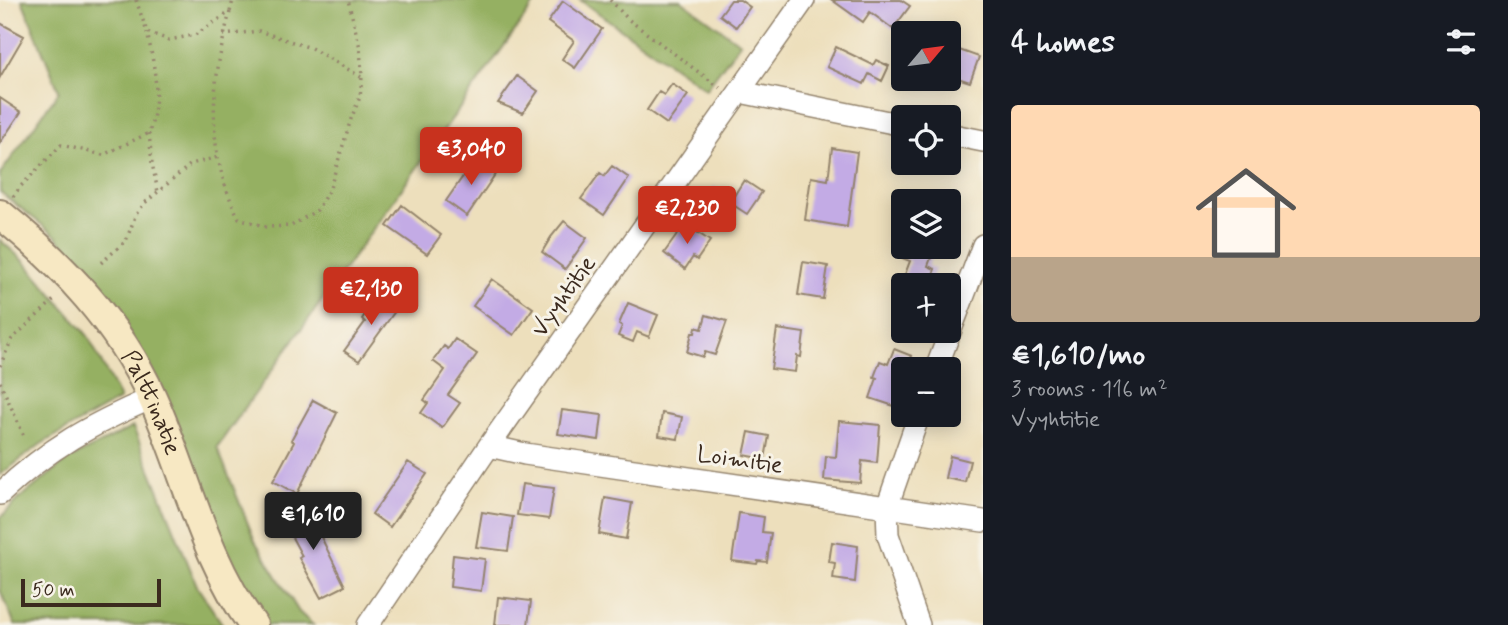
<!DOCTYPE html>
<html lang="en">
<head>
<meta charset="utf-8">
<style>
  :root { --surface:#171b24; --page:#20242c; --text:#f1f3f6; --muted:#9ea1a6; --accent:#c8321e }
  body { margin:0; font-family:Mynerve,sans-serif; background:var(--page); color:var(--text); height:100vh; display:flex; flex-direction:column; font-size:26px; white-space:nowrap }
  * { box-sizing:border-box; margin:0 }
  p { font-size:23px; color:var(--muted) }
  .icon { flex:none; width:38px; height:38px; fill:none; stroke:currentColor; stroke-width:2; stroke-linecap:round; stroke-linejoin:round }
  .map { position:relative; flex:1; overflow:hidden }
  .details { display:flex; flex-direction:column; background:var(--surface); width:525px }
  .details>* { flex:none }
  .needle { width:46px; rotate:61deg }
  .fabs { position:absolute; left:891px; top:21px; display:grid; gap:14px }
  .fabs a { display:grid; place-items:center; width:70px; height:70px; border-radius:7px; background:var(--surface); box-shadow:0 4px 18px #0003; font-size:35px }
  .scale { position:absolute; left:21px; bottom:18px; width:140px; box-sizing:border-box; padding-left:7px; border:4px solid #3b2a1e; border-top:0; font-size:19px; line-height:24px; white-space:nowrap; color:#3b2a1e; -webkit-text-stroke:5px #f7f3e8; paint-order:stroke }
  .price { position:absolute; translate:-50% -60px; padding:0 16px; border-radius:7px; background:var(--accent); color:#fff; font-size:23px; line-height:46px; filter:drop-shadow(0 2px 4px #0008) }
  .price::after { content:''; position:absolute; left:50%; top:42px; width:21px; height:16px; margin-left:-10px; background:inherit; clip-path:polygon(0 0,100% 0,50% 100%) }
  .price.on { background:#222; color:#fff }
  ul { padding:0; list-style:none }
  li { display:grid; align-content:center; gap:14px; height:371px; padding:0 28px }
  li span { display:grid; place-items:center; height:217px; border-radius:7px; color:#555 }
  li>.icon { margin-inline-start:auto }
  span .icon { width:126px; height:126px; fill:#fffc; stroke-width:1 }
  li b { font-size:30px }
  h2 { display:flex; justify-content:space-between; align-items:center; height:84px; padding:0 28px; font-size:30px }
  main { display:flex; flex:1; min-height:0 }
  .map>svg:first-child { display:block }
  .forest { fill:#95b062; stroke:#686d40; stroke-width:2 }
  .building { fill:#c3abe5 }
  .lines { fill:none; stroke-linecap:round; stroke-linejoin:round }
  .street-casing { stroke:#94846d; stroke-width:24 }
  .secondary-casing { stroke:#94846d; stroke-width:32 }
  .path { stroke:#94846d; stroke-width:3.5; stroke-dasharray:2 5; stroke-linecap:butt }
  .street { stroke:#fff; stroke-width:21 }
  .secondary { stroke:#f7e8c3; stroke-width:28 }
  .labels { text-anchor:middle; stroke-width:6; stroke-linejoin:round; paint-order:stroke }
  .street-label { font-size:24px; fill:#3b2a1e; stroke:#f7f3e8 }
</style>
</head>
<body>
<main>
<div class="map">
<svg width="983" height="625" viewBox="0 0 983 625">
  <rect width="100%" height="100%" fill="#f7f3e8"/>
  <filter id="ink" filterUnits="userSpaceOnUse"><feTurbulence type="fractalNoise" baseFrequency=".0143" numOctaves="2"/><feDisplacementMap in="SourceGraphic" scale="14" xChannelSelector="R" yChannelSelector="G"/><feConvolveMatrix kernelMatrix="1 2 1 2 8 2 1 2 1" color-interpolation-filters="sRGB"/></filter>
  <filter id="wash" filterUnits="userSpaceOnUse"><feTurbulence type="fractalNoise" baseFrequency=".00686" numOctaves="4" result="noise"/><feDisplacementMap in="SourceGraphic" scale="28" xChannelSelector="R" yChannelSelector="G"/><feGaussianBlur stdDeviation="1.57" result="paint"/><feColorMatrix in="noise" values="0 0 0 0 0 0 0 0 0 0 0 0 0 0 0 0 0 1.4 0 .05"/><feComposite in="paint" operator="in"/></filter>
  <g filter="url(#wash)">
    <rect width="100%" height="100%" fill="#eddfbc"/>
    <path class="forest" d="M22,0h515l-320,447 38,94 44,71 14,13h-46l-39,-57 -85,-211 -45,-71 -43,-51 -55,-43v-18l59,-83z
      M580,0h101l59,43 -34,46z
      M0,240l24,21 64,75 32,63 -79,45 -41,31z
      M133,427l65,161 25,37h-208l-15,-35v-72l20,-20 49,-39z"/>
    <g id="blocks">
      <path class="building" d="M731,0h9l10,7 -14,20 -16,-12z
        M832,0h69l9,6 -17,23 -23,-17 -7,10z
        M563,1l39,28 -27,39 -13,-9 12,-18 -26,-19z
        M0,23l24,13 -24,41z
        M948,46l31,11 -9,25 -22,-7z
        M836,47l37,18 3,-5 13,6 -7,15 -13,-7 -5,10 -37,-17z
        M517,76l21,15 -15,22 -25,-10z
        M672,84l16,11 -21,29 -20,-14 12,-18 5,3z
        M0,98l21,14 -21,31z
        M832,148l25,4 -10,75 -42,-7 6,-43 17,3z
        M475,159l21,14 -29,43 -21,-15z
        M612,166l17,12 -25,37 -23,-16 19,-26 4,3z
        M744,180l18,12 -15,22 -17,-11 -6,9 -18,-12 8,-13 18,12z
        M402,205l39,30 -14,19 -40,-28z
        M564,221l23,17 -22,31 -23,-17 9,-15z
        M685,224l25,17 -13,19 -4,-3 -8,12 -21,-16z
        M907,247h28l-7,19 7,3 -6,16h-28l9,-24 -8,-3z
        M803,262l25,4 -5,33 -25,-4z
        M492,279l41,29 -19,27 -41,-29z
        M379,294l19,13 -39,54 -15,-10 21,-29 -3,-3z
        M628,303l30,12 -9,22 -12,-5 -4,10 -15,-6 4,-10 -3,-2z
        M706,315l21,6 -12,34 -10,-3 -2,5 -16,-5 5,-19h3l1,-6 6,2z
        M777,329l27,4 -3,24 -4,-1 -2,16 -24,-3z
        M455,339l22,15 -29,41 12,8 -18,25 -21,-15 7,-10 -4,-3 21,-30 -12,-9 11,-15 4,3z
        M894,349l18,7 -5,13h-4v12l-9,25 -24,-8 7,-20 -3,-1 6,-16 8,3z
        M313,400l24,13 -40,81 -24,-13 21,-39 -3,-2z
        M562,410l40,5 -3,25 -41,-6z
        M662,413l20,4 -4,22 -19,-3z
        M839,421l41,4 -3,38 -15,-2 -2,22 -36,-3 2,-24 10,1z
        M749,432l20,4 -4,23 -21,-4z
        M950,456l20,5 -5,21 -20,-4z
        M408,462l19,12 -37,53 -18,-13z
        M522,484l32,4 -5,31 -32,-4z
        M605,498l27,5 -6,36 -27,-5z
        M305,504l40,82 -24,12 -22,-40 3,-2 -21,-39z
        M482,512l31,5 -5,34 -32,-4z
        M739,513l25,4 -2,15 9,1 -4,29 -9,-1 -1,3 -25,-3z
        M832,542l26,4 -3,36 -22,-3 2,-16 -6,-1z
        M453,555l32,4 -4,32 -31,-4z
        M498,597l33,4 -3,24h-33z"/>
    </g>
  </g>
  <g filter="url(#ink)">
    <use href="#blocks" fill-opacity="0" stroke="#94846d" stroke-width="2"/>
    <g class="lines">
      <defs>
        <path id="street" d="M740,92l163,33
          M948,134l35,7
          M936,369l47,-124
          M919,415l-32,92 1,28 31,90
          M489,446l36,8 458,67
          M0,494c50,-47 90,-69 152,-96
          M368,625l121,-179 315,-446"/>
        <g id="secondary">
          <path id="s1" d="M0,214c63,51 118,108 152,183 34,75 51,160 101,228"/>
        </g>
      </defs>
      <use href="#street" class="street-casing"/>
      <use href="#secondary" class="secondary-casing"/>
      <path class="path" d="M136,0l11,32 22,8 26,-5 35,-23 3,-12
        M610,0l19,20 91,68
        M230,12c-19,71 -26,139 9,206l27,9 25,-1 26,-16 13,-22 21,-69 9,-22 2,-20 -2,-29 -12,-48
        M223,35l36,-4 52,17 50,29
        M149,133l3,30 6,29
        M13,197l8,-11 40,-41 42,10 46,-22c12,-37 6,-64 -2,-101
        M101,263l25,-22 10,-27 10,-12 45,-38 27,-7
        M0,366l12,-27 42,-39
        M0,382l24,54"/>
      <use href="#street" class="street"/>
      <use href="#secondary" class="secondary"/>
    </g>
  </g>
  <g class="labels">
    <g class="street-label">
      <text transform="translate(563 296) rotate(-55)" y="8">Vyyhtitie</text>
      <text dy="8" stroke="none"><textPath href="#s1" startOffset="245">Palttinatie</textPath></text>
      <text transform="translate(740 459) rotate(8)" y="8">Loimitie</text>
    </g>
  </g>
</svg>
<div class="fabs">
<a><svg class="needle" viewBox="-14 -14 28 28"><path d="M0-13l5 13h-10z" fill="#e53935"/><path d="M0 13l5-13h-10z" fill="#9ea1a6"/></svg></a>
<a><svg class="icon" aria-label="locate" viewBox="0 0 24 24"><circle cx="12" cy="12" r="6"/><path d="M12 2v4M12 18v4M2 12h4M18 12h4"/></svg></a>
<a><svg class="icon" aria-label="layers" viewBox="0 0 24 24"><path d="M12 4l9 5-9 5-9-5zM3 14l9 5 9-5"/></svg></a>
<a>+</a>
<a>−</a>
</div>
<div class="scale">50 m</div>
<b class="price" style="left:471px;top:187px">€3,040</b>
<b class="price" style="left:687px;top:246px">€2,230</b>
<b class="price" style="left:371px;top:327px">€2,130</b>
<b class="price on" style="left:313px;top:552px">€1,610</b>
</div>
<section class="details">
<h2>4 homes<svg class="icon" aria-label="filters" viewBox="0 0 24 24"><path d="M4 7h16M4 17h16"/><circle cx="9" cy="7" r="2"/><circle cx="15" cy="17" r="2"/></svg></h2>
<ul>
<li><span style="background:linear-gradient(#ffd9b3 70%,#b9a48a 0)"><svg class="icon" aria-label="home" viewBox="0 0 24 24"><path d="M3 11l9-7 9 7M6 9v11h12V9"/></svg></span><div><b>€1,610/mo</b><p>3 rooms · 116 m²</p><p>Vyyhtitie</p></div></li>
</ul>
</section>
</main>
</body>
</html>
